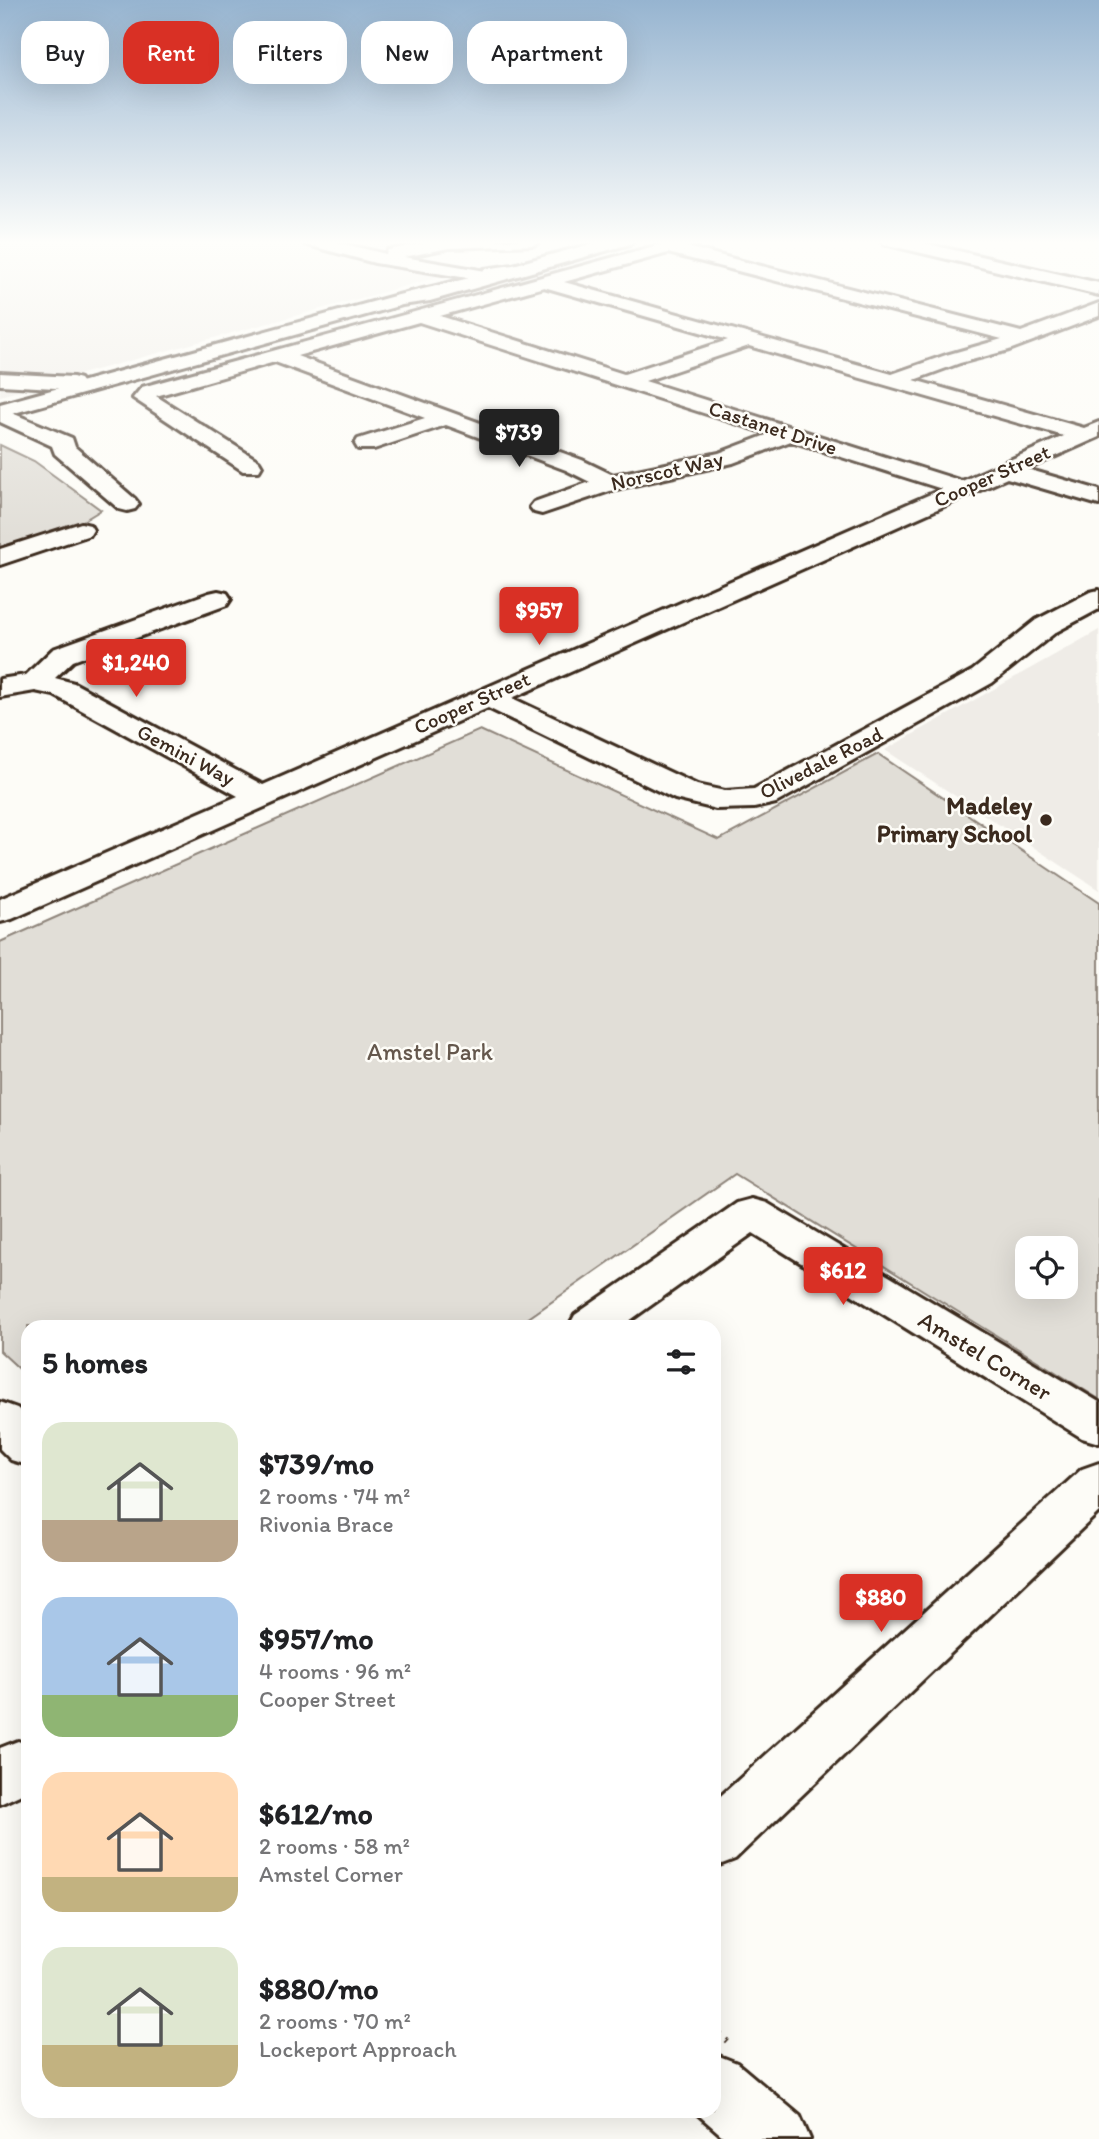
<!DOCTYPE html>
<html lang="en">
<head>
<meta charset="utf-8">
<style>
  :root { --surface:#fff; --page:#f6f6f6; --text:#202124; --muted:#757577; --accent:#d93025 }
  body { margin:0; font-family:Itim,sans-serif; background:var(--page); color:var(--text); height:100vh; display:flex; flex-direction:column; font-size:26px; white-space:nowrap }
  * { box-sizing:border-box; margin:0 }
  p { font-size:23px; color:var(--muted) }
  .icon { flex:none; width:38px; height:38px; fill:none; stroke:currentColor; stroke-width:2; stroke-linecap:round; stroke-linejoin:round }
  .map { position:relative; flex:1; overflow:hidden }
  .panel { position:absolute; left:21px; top:1320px; width:700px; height:798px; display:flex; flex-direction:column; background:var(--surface); border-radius:21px; box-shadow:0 7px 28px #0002 }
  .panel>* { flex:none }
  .banner { position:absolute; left:21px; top:21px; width:700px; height:63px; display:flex; gap:14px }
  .controls { position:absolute; left:1015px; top:1236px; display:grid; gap:14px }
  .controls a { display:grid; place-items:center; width:63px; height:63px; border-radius:14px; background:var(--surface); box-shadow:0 7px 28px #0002; font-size:35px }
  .price { position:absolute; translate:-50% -60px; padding:0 16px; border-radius:7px; background:var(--accent); color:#fff; font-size:23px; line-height:46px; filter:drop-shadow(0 2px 4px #0008) }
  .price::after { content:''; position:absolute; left:50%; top:42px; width:21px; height:16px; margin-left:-10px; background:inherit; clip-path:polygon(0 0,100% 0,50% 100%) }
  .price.on { background:#222; color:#fff }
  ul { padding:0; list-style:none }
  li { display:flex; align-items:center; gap:21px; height:175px; padding:0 21px }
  li span { display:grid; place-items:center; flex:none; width:196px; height:140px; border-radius:21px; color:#555 }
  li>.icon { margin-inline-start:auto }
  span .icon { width:84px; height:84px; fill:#fffc; stroke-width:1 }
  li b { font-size:30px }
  h2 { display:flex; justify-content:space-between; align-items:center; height:84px; padding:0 21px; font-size:30px }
  .chip { padding:0 24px; border-radius:21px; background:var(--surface); box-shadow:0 7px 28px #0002; font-size:24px; line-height:63px }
  .chip.on { background:var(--accent); color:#fff }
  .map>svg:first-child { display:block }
  .built { fill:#efece7 }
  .green { fill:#e1ded7; stroke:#8e847a; stroke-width:2; fill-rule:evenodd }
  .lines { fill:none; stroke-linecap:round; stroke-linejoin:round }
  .minor-casing { stroke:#3b2a1e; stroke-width:6 }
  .major-casing { stroke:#3b2a1e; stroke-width:6 }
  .path { stroke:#3b2a1e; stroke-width:6; stroke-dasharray:8 8; stroke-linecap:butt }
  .minor { fill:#fdfcf7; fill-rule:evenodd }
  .major { fill:#fdfcf7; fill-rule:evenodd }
  .poi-dot { fill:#3b2a1e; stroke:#fdfcf7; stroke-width:2.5 }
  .labels { text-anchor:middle; stroke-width:5; stroke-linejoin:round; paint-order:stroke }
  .far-street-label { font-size:21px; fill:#3b2a1e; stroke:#fdfcf7 }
  .poi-label { font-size:24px; font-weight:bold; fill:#3b2a1e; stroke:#fdfcf7; text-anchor:end }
  .park-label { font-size:24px; fill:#64574c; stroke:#fdfcf7 }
  .street-label { font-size:24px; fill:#3b2a1e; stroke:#fdfcf7 }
</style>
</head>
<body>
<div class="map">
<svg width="1099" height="2139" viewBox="0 0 1099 2139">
  <rect width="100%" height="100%" fill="#fdfcf7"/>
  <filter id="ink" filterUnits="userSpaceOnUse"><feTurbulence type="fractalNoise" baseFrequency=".0143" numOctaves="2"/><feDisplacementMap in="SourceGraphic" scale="14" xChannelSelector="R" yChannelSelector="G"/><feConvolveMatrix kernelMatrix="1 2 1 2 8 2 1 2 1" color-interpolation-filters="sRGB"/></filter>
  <g filter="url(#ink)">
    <path class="built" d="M0,240h555l-14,3 -103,5 -49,12 53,16 -442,120z
      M1099,630v260l-214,-140z"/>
    <path class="green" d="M0,445l34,16 67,49 -23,14 -78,24z
      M480,730l239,110 159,-86 221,149v496l-364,-225 -218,152h-489v51l-28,-26v-409zM1027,1248h39v38h-39z"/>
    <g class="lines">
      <defs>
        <path id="minor" d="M301,240h27l58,14 2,-4 52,-10h103l-9,5 -85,3 -45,9 82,14 3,4 -9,5 -105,-17 -71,-19z
          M676,240h26l-2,4 -13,3 334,85 78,-29v13l-90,34 -49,13 -46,17 170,48 15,-6v15l-72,32 72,21v15l-92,-27 -495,220 185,87 28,6 29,-2 218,-118 64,-51 54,-28 9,-2v19l-43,23 -64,51 -216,120 -22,5 -38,1 -41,-10 -187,-91 -476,211 -12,3v-23l238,-103 -184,-101 -19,-4 -35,6v-18l26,-4 27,-26 156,-56 9,-2 9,2 4,6 -4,6 -154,56 -18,17 19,5 189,102 679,-296 -151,-48 -58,22 -117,26 -74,25 -8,-2 -4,-5 4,-5 56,-20 -24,-12 -120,-45 -72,24h-16l-3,-5 3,-5 67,-21 -150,-56 -119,34 103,65 3,5 -3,5h-16l-110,-73 9,-11zM668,253l334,86 -56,16 -54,19 -328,-92zM544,287l184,53 -104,34 -184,-58zM419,322l350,112 -50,19 -106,22 -31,-15 -285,-104zM749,346l315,90 -102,45 -317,-100z
          M881,240h29l189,43v12l-215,-51z
          M0,373l73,4 7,2 3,4 -3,4 -7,2 -73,-4z
          M0,408l72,30 3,9 60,52 4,5 -4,5 -8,2 -8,-2 -64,-55 -3,-8 -52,-24z
          M81,523l9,2 3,5 -3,5 -90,30v-16z
          M752,1199l15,4 332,199v41l-17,-5 -329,-205 -131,93h-53l6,-11 162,-112z
          M0,1402l17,6 11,10v47l-17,-5 -11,-11z
          M1099,1463v49l-364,347 -21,8v-65l368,-333z
          M18,1741l10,4v46l-28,13v-56z
          M714,2054l23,9 63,53 10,23h-84l-33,-29h21z"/>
        <path id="major" d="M606,240h27l-3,4 -200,57 -28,4 -402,112v-13l394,-108 88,-21 2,-6 29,-4z"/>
      </defs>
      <use href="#minor" class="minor-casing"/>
      <use href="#major" class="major-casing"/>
      <path class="path" d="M714,2029l13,12"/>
      <use href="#minor" class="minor"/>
      <use href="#major" class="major"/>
    </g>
  </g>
  <linearGradient id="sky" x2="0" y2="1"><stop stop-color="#96b4d0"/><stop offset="0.45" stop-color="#fefefb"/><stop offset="1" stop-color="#fefefb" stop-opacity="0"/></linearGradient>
  <rect width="1099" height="539" fill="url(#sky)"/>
  <circle class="poi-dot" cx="1046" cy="820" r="7"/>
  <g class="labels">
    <g class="far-street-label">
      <text transform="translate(773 428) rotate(18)" y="7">Castanet Drive</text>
      <text transform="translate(667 471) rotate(-13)" y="7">Norscot Way</text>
      <text transform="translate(992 476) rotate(-24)" y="7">Cooper Street</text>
      <text transform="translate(472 703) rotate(-24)" y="7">Cooper Street</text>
      <text transform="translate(186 755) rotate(28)" y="7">Gemini Way</text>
      <text transform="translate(821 763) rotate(-27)" y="7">Olivedale Road</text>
    </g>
    <g class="poi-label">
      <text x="1032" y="814">Madeley<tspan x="1032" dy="28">Primary School</tspan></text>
    </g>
    <g class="park-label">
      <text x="430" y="1060">Amstel Park</text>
    </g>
    <g class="street-label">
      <text transform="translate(985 1356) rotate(31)" y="8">Amstel Corner</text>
    </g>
  </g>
</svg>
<div class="controls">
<a><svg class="icon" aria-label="locate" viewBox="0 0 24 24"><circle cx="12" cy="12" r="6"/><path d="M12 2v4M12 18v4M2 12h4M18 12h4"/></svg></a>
</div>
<b class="price on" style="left:519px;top:469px">$739</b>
<b class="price" style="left:539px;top:647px">$957</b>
<b class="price" style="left:136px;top:699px">$1,240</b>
<b class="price" style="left:843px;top:1307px">$612</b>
<b class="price" style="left:881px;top:1634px">$880</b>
<div class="banner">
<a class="chip">Buy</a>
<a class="chip on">Rent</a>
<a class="chip">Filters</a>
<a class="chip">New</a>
<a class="chip">Apartment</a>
</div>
<section class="panel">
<h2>5 homes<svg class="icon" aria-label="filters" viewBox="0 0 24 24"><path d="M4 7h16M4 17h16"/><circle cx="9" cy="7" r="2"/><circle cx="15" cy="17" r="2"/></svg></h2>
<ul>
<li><span style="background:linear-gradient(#dfe7d0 70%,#b9a48a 0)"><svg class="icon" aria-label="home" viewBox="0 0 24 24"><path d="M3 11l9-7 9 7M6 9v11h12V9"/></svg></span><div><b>$739/mo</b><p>2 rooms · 74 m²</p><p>Rivonia Brace</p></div></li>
<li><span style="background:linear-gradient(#a9c7e8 70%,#8fb573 0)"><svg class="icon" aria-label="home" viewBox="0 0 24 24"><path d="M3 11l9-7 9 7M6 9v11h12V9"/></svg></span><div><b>$957/mo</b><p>4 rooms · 96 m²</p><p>Cooper Street</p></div></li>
<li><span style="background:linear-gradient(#ffd9b3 75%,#c2b280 0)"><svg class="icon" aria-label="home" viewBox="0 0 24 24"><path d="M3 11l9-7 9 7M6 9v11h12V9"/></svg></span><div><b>$612/mo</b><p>2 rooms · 58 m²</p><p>Amstel Corner</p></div></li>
<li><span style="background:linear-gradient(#dfe7d0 70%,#c2b280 0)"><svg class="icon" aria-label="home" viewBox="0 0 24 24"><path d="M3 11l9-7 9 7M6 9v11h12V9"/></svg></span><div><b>$880/mo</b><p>2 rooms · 70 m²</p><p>Lockeport Approach</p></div></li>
</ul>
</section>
</div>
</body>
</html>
